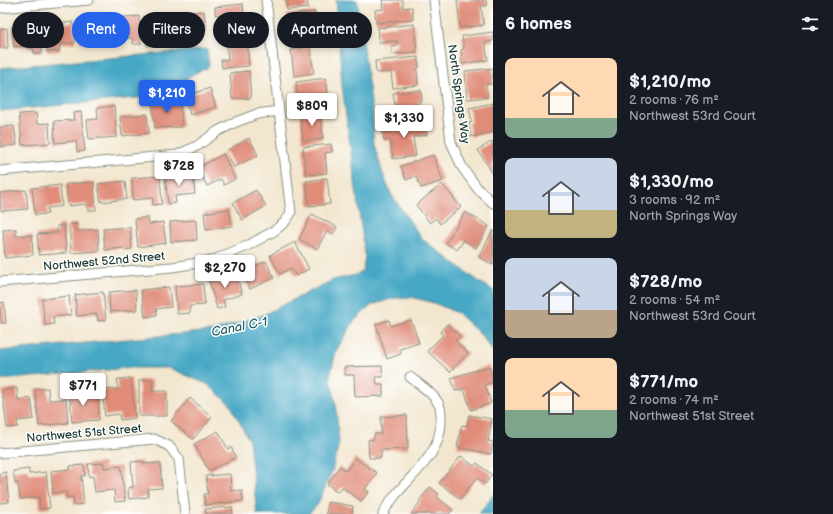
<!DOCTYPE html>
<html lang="en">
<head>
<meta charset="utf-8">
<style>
  :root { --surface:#171b24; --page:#20242c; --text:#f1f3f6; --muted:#9ea1a6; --accent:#2563eb }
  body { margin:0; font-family:"Balsamiq Sans",sans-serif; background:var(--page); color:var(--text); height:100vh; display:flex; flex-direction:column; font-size:15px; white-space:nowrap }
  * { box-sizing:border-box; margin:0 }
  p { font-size:13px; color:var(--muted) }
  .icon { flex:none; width:22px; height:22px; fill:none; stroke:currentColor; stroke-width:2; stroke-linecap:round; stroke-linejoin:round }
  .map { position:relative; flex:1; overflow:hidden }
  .side { display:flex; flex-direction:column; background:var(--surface); width:340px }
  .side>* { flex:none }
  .hud { position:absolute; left:12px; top:12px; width:380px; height:36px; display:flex; gap:8px }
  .price { position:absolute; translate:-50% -34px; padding:0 9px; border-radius:4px; background:#fff; color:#222; font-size:13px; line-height:26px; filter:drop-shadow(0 1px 2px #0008) }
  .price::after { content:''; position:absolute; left:50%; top:24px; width:12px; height:9px; margin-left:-6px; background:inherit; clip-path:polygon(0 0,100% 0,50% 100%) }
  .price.active { background:var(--accent); color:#fff }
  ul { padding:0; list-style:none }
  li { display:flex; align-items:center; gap:12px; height:100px; padding:0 12px }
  li span { display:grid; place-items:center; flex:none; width:112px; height:80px; border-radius:8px; color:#555 }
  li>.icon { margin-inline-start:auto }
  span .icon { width:48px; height:48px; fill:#fffc; stroke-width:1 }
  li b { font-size:17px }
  h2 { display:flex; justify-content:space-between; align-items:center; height:48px; padding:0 12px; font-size:17px }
  .chip { padding:0 14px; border-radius:18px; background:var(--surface); box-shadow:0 2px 6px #0003; font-size:14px; line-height:36px }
  .chip.active { background:var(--accent); color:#fff }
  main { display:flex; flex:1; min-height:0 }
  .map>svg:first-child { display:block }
  .water { fill:#46a8c5; stroke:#32727c }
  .building { fill:#e08c79 }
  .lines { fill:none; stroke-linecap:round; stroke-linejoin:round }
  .street-casing { stroke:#889281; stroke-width:11 }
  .street { stroke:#fff; stroke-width:9 }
  .labels { text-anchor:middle; stroke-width:3; stroke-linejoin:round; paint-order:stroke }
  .street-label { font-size:12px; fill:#1f3d34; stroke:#fff }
  .water-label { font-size:13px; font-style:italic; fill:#2d6267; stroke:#fff }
</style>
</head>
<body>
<main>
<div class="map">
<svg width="493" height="514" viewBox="0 0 493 514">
  <rect width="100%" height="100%" fill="#fff"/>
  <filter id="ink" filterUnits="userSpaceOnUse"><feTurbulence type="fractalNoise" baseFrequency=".025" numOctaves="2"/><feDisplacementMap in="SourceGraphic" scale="8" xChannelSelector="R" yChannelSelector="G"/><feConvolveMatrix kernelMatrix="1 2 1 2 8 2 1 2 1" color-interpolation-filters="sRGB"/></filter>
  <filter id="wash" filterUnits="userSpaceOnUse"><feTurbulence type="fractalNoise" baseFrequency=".012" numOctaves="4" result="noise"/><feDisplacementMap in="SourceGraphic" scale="16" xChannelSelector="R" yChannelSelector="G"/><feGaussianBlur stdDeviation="0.9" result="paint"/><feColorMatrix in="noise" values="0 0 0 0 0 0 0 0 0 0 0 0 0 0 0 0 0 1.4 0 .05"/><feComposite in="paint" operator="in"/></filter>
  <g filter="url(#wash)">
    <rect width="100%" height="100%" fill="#f2e6ce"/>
    <path class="water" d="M336,0h21l15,110 2,34 8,27 9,23 31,45 59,44 12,7v62l-12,-17 -24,-22 -23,-10 -23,-6 -17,1 -22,7 -18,16 -18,30 -6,26 6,28 3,38 -7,28 -14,33 -9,10h-52l-8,-74 -19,-36 -23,-20 -38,-16h-41l-128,12v-29l213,-20 50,-16 70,-35 23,-5 7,-4 2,-15 -23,-170z
      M207,49l2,15 -2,4 -14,6 -13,12 -23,10 -157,15v-43z
      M493,495v19h-14z"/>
    <g id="blocks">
      <path class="building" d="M286,0h21l1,8 -21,2z
        M382,0h21v8l9,-1 1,12 -37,4 -1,-13 8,-1z
        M457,0h29l1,6h-6l3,19 -24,3z
        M243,4l3,28 -21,3 -2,-21 -8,1v-8z
        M204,11l2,19 -26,3 -2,-20z
        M315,12l1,8h-7l2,21 -21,2 -3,-28z
        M172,13l2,20 -11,1 1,11 -17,1 -3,-30z
        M139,16l2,28h-8l-1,-6 -19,1 -2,-21z
        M105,21l2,19 -27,2 -1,-19z
        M73,22l2,21 -16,1 1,7 -13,1 -2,-27z
        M414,24l3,28 -25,2v-7l5,-1v-5l-18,1 -1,-14z
        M40,25l2,28h-8l-1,-5h-5v-2l-14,1 -2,-20z
        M7,28l1,20h-8v-19z
        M493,32v9l-8,1 3,18 -26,4 -1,-14 3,-1 -2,-13z
        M247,38l2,28 -27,2 -1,-8h7l-2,-20z
        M310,47l4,26 -20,3 -3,-26z
        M418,57l1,11 -2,1 1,16 -25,3 -2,-16 -15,1 -1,-12z
        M493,68v16h-7l2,13 -21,2 -2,-28z
        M249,71l2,27 -19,1 -2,-26z
        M326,78l2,15 -8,1 2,12 -23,3 -3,-27z
        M210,88l6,19 -26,8 -5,-19z
        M421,90l1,11h-3l2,18 -29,3 -1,-11h5l-3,-18z
        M180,100l2,27 -27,1 -3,-25z
        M493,103v29l-22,5 -2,-14 3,-1 -3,-14z
        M114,106l3,31 -28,2 -2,-19 11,-1 -1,-11z
        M81,112l4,39 -8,1 -1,-11 -21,2 -1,-22 20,-1 -1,-7z
        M36,113l1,11 12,-1 1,20 -28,2 -3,-31z
        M320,113l3,26 -20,2 -3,-26z
        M147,114l2,19 -27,3 -2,-19z
        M425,122l2,13 -14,2 3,19 -23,3 -3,-19 -6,1 -2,-12z
        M14,126l3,19 -17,2v-20z
        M249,138l9,17 -24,12 -8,-16z
        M493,141v33l-15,-24z
        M331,144l1,8 -7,1 2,20 -21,2 -3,-28z
        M223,154l12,25 -11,6 -3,-6 -14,7 -9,-18z
        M433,155l10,26 -22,7 -5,-12 -10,4 -5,-14z
        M193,174l2,20 -20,2 1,7 -8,1 -3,-28z
        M160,176l2,28 -9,1v-7l-20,2 -1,-22z
        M327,178l3,26 -21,2 -3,-25z
        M125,181l2,18 -26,3 -3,-18z
        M94,182l2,28h-8l-1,-6 -19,2 -2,-22z
        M442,184l19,23 -21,17 -4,-6 -6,5 -14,-18z
        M60,185l2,21 -15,2 1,6 -13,1 -3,-27z
        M26,190l2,19 -27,2 -1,-18z
        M256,190l10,16 -24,14 -9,-17z
        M229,209l3,17 -26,4 -2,-17z
        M465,212l24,14 -13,22 -12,-8 -7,10 -11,-7z
        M312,214l25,13 -4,7 -6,-3 -10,18 -18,-10z
        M148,217l1,7 14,-2 3,21 -28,4 -3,-28z
        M196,220l1,20 -26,2 -1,-20z
        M69,224h8v7l21,-2 1,22 -28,2z
        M64,225l2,28 -27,2 -2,-21 20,-1v-7z
        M130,227l2,22 -8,1 -1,-2 -18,2 -2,-21z
        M16,229v7l16,-1 1,20 -28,3 -2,-28z
        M493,230v35l-14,-8z
        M295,242l14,27 -13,7 -5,-8 -11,6 -10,-19z
        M266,261l8,17 -24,11 -8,-17z
        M236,274l6,20 -19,6 2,7 -8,2 -8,-28z
        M203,284l2,21 -15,1v7l-13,1 -2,-28z
        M169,287l2,20 -15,2 1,6 -12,2 -4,-27z
        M136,290l1,20 -27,2 -1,-20z
        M103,292l3,28 -8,1 -1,-7 -20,2 -2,-21z
        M69,296l2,19 -18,2 1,7 -9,1 -3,-26z
        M4,302l2,21h-6v-20z
        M389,320l2,6 20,-6 8,23 -19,6 1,5 -14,5 -11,-35z
        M447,324l13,12 -5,5 13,12 -18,19 -23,-21 16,-16 -3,-3z
        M382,366l1,11h-7l1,7h6v12l-28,1 -1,-22h-9l-1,-8z
        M489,366l4,12v4l-8,3 6,18 -20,7 -7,-21 -9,2 -4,-13z
        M131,378l4,40 -15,2 -1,-6 -14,2 -3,-26 16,-1 -1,-9z
        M139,380h13v11h15v25h-28z
        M17,388l1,12 13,-2 3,21 -17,2 1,6 -11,1 -5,-38z
        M48,388l1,12 17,-1 2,24 -29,3 -4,-37z
        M82,388l1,10 15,-1 1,23 -27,2 -3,-33z
        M190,398l22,19 -19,22 -22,-18z
        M407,415l1,34 -27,1v8h-12l-1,-18 6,-1v-5h7v-17z
        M469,415l23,4 -4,22 5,1 -2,12 -34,-7 5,-22 5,1z
        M218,431l10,18 3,-2 5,10 -27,14 -15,-27z
        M461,456l13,10 3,-3 15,12 -7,9 -8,-6 -17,21 -21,-16z
        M355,458l22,15 -12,16 4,3 -8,9 -19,-14 -4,5 -11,-8 13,-18 6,5z
        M143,461v3l17,-1 2,25 -14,1v8l-19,2 -1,-11 5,-1 -2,-25z
        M104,463v5l17,-2 4,35 -10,1 -1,-12 -19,2 -2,-16 -4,1 -1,-13z
        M84,465l1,11h-4l3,28 -10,1 -1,-8 -6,1 -1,-6 -13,1 -2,-22 20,-2 -1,-3z
        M29,469v5l17,-2 4,36 -10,1 -1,-12 -19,2 -2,-16h-3l-2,-12z
        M6,472l3,30 -9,1v-30z
        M230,474l1,17 11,-1 1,11 -38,4 -1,-11h4l-2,-18z
        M430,487l9,7 -2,3 16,13 -4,4h-38l9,-12 -1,-1z
        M328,502l25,4 -1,8h-26z
        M232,507l1,7h-27l-1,-5z"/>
    </g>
  </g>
  <g filter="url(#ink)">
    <use href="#blocks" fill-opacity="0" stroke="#889281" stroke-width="1"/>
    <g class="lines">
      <defs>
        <path id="street" d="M434,0l17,142 11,25 16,22 15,14
          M0,8l89,-8
          M0,171l177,-16 20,-9 21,-15 18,-9 21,-8 22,-3
          M0,282l172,-15 39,-6 36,-15 27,-15 11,-9 6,-9 -25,-213
          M0,453l154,-14 15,7 10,13 6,55
          M383,514c16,-34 59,-52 58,-95 0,-3 0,-8 -1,-12 -5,-13 -20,-22 -30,-30"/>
      </defs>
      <use href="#street" class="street-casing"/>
      <use href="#street" class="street"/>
    </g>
  </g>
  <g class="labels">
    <g class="street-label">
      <text transform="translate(459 94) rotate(82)" y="4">North Springs Way</text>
      <text transform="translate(104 261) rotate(-5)" y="4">Northwest 52nd Street</text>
      <text transform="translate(84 433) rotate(-5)" y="4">Northwest 51st Street</text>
    </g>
    <g class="water-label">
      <text transform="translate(239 326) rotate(-11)" y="5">Canal C-1</text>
    </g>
  </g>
</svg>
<b class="price active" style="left:167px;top:114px">$1,210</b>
<b class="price" style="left:312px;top:127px">$809</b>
<b class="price" style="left:404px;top:139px">$1,330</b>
<b class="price" style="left:179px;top:187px">$728</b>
<b class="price" style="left:225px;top:289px">$2,270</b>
<b class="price" style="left:83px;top:407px">$771</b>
<div class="hud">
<a class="chip">Buy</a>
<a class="chip active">Rent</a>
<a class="chip">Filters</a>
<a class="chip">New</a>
<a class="chip">Apartment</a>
</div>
</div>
<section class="side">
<h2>6 homes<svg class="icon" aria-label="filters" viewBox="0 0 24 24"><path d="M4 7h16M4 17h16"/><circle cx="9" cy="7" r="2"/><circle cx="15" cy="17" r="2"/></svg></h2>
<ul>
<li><span style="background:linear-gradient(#ffd9b3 75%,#7fa58c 0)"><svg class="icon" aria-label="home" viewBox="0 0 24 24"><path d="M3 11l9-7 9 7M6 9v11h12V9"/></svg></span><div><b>$1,210/mo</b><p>2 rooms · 76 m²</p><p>Northwest 53rd Court</p></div></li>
<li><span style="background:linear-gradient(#c9d6e8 65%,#c2b280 0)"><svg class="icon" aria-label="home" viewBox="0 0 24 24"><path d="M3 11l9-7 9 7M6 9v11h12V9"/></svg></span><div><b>$1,330/mo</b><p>3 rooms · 92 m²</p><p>North Springs Way</p></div></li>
<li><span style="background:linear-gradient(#c9d6e8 65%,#b9a48a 0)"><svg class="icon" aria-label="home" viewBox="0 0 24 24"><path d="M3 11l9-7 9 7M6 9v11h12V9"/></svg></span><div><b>$728/mo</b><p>2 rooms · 54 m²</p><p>Northwest 53rd Court</p></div></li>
<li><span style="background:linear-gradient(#ffd9b3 65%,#7fa58c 0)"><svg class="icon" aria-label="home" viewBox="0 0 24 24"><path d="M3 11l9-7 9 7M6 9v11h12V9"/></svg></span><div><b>$771/mo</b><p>2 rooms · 74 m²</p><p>Northwest 51st Street</p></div></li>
</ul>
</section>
</main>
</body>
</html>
